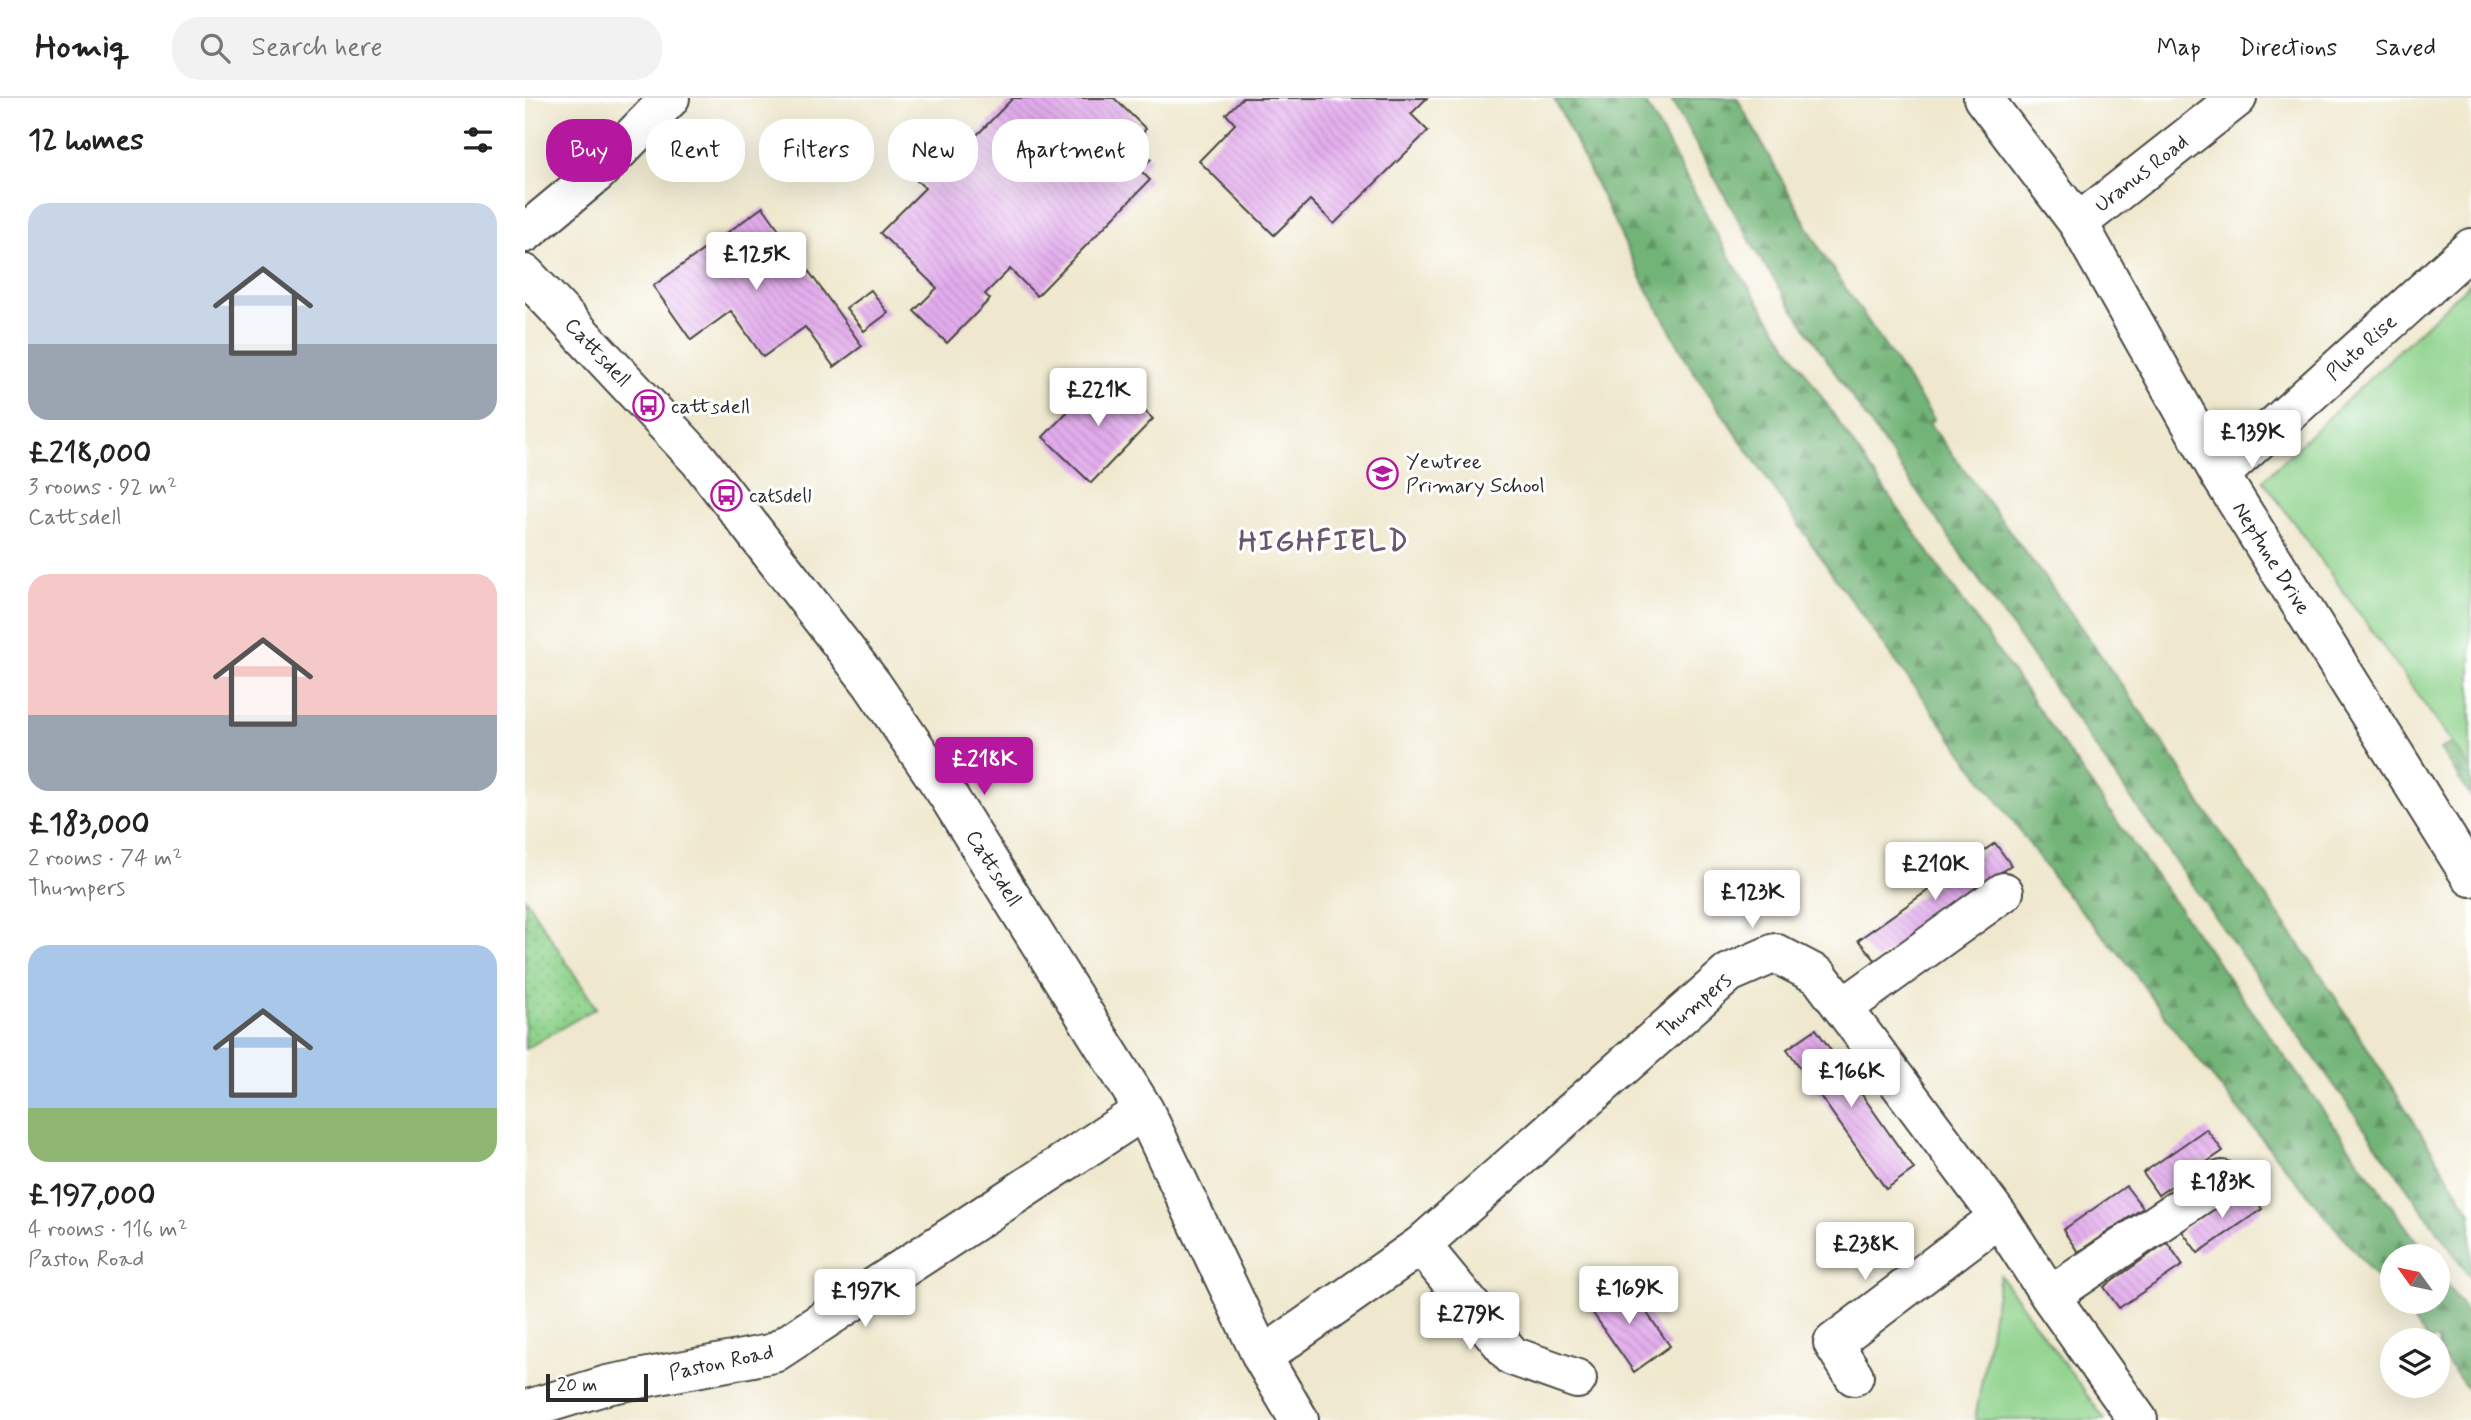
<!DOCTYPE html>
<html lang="en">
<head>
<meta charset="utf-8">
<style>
  :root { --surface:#fff; --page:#f2f2f2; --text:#222; --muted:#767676; --line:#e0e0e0; --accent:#b5179e }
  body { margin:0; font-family:Mynerve,sans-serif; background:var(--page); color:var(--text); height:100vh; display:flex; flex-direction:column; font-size:26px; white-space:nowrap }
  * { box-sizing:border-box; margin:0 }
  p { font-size:23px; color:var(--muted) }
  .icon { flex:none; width:38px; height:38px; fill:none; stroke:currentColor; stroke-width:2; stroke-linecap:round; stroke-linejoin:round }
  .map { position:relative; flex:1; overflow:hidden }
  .sheet { display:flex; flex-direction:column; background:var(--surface); width:525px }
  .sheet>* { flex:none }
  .guide { position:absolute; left:21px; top:21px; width:665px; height:63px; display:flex; gap:14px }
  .needle { width:46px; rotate:303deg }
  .controls { position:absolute; left:1855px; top:1146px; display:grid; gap:14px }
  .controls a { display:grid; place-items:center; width:70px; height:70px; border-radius:50%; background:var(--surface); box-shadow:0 7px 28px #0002; font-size:35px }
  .scale { position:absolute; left:21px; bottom:18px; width:102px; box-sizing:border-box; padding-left:7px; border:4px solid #2b2b2b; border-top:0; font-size:19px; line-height:24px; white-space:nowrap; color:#2b2b2b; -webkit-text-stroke:5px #fff; paint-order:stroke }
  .price { position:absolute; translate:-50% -60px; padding:0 16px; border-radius:7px; background:#fff; color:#222; font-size:23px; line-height:46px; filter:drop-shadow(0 2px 4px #0008) }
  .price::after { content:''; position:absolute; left:50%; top:42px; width:21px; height:16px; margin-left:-10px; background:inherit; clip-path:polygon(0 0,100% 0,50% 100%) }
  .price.selected { background:var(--accent); color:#fff }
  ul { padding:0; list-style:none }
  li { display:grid; align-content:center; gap:14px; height:371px; padding:0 28px }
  li span { display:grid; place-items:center; height:217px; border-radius:21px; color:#555 }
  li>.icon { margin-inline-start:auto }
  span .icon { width:126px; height:126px; fill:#fffc; stroke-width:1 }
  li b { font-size:30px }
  h2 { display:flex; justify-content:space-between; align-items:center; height:84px; padding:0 28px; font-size:30px }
  .chip { padding:0 24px; border-radius:28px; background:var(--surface); box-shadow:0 7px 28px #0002; font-size:24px; line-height:63px }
  .chip.selected { background:var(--accent); color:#fff }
  header { display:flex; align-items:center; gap:42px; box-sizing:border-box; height:98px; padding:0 35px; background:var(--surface); border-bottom:2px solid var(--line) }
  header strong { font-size:33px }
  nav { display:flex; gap:38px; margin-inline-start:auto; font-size:24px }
  .search { width:490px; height:63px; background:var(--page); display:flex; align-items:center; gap:18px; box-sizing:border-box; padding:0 24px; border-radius:28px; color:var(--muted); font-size:26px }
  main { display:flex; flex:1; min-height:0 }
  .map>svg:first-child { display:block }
  .grass { fill:url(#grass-dots); stroke:#5c7e5b; stroke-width:2 }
  .forest { fill:url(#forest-firs); stroke:#4e7051; stroke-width:2 }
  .green { fill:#8ed28b; stroke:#5c7e5b; stroke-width:2 }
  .building { fill:url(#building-back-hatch) }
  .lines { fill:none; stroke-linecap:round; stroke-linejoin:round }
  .minor-casing { stroke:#484743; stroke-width:42 }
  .minor { stroke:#fff; stroke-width:38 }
  .labels { text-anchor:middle; stroke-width:6; stroke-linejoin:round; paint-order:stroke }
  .street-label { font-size:21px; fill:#2b2b2b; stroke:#fff }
  .poi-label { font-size:21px; fill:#2b2b2b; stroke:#fff; text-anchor:start }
  .district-label { font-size:28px; font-weight:bold; letter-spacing:2px; fill:#6b586f; stroke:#fff }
</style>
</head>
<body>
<header>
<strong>Homiq</strong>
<div class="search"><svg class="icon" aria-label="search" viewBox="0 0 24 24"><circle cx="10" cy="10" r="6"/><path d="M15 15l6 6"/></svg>Search here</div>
<nav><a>Map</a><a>Directions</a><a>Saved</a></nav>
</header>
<main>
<section class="sheet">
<h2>12 homes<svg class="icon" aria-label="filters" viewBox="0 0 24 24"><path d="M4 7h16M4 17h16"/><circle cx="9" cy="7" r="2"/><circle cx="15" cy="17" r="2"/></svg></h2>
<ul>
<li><span style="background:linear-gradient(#c9d6e8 65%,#9aa5b1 0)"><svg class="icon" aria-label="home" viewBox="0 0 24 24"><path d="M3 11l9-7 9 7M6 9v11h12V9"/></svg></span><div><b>£218,000</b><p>3 rooms · 92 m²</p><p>Cattsdell</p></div></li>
<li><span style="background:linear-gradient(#f6c9c9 65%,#9aa5b1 0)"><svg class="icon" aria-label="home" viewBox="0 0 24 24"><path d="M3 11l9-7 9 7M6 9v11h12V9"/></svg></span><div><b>£183,000</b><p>2 rooms · 74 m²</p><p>Thumpers</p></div></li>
<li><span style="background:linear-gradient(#a9c7e8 75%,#8fb573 0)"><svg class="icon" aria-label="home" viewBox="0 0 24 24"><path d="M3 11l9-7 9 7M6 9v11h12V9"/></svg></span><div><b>£197,000</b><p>4 rooms · 116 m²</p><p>Paston Road</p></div></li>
</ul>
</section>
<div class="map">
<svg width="1946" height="1322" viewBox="0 0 1946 1322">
  <defs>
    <pattern id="grass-dots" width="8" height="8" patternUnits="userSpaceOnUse" patternTransform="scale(1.75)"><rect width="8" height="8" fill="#8ed28b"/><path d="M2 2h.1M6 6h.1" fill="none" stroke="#7bb478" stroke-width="1.8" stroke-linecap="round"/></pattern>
    <pattern id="forest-firs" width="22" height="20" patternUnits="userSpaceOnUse" patternTransform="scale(1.75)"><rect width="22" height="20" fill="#72b477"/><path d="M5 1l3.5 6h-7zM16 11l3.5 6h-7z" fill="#5e9362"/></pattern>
    <pattern id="building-back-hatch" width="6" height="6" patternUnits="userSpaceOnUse" patternTransform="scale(1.75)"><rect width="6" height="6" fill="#e2acec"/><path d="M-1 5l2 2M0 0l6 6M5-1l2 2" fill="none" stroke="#c294cb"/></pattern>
  </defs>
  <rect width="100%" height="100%" fill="#fff"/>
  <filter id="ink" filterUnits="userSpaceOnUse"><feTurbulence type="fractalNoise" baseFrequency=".0143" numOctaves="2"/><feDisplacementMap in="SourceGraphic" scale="14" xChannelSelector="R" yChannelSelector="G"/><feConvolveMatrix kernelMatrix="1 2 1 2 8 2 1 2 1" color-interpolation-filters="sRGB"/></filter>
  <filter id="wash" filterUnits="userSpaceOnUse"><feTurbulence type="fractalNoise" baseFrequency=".00686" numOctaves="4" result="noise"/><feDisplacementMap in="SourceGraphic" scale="28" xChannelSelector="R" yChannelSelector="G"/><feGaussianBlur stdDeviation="1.57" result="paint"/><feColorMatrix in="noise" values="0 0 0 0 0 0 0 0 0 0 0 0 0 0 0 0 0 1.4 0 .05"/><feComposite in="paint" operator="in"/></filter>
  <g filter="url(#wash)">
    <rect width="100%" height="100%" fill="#efe8ce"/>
    <path class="grass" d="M0,800l71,110 -71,41z"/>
    <path class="forest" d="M1029,0h89l90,165 122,184 261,373 311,436h-35v40l-117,-141 -95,-118 -55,-77 -63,-71 -227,-311 -144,-210 -47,-85z
      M1145,0h67l85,155 112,166 -5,4 141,189 109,154 19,34 125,178 86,136 62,99v65l-335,-472 -290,-417 -86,-131z
      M1934,632l12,17v50l-31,-48 11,-5z
      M1913,1174l33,47v74l-33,-42v-11h-9l-32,-38h41z"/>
    <path class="green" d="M1946,184v487l-208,-289z
      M1475,1177l105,145h-130z"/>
    <g id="blocks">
      <path class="building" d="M488,0h101l32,31 -13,13 18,17 -11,11 10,10 -113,116 -27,-27 -25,25 5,5 -43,44 -33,-32 23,-23 -57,-55 45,-45 -10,-9 48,-49 10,9z
        M717,0h185l-16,16 17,17 -94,93 -24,-24 -36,35 -75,-74 36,-37 -9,-10z
        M238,109l99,139 -28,21 -29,-40 -42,30 -32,-46 -40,29 -38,-54z
        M346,192l17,23 -24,18 -18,-23z
        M580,275l48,46 -62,64 -48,-46z
        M1470,745l16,22 -135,96 -18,-21z
        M1291,931l98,140 -28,20 -99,-140z
        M1681,1031l17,22 -65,44 -15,-22z
        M1601,1088l17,22 -65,44 -15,-22z
        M1721,1088l16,23 -64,44 -16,-22z
        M1642,1144l16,23 -64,43 -15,-21z
        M1099,1182l46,66 -36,26 -46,-66z"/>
    </g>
  </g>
  <g filter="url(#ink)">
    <use href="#blocks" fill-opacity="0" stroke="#484743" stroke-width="2"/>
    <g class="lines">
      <defs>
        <path id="minor" d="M1458,0l95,125 142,252 251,402
          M1553,125l159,-125
          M0,135l72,-60 73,-75
          M0,176l174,186 173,224 75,110 197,316 118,247 37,63
          M1695,377l251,-227
          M1318,910l161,-116
          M896,1147l91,111 65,23
          M1525,1198l172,-116
          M737,1259l159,-112 308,-272 46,-20 44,23 180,241 51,79 88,124
          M1329,1278l-21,-33 166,-126
          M0,1312l82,-25 167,-32 370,-243"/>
      </defs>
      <use href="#minor" class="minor-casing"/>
      <use href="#minor" class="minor"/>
    </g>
  </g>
  <defs>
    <symbol id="bus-ring" viewBox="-11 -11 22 22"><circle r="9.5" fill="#fff" stroke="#b5179e" stroke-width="1.5"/><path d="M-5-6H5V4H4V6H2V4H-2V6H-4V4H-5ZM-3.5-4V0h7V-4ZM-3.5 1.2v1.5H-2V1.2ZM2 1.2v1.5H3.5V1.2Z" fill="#b5179e"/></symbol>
    <symbol id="school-ring" viewBox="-11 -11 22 22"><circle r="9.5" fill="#fff" stroke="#b5179e" stroke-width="1.5"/><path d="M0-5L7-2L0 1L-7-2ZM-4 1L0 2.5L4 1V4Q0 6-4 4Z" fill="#b5179e"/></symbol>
  </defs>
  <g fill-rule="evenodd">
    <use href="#bus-ring" x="106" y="290" width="35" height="35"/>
    <use href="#school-ring" x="840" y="358" width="35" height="35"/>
    <use href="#bus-ring" x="184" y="380" width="35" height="35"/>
  </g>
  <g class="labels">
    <g class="street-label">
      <text transform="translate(1616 75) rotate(-38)" y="7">Uranus Road</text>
      <text transform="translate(1836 249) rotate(-42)" y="7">Pluto Rise</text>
      <text transform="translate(73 254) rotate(47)" y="7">Cattsdell</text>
      <text transform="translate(1747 460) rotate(58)" y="7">Neptune Drive</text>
      <text transform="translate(469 770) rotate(58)" y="7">Cattsdell</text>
      <text transform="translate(1169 907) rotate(-40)" y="7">Thumpers</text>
      <text transform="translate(196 1264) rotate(-12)" y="7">Paston Road</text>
    </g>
    <g class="poi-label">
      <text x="146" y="315">cattsdell</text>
      <text x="881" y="370">Yewtree<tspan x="881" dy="24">Primary School</tspan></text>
      <text x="224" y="404">catsdell</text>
    </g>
    <g class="district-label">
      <text x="799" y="452">HIGHFIELD</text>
    </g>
  </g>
</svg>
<div class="controls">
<a><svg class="needle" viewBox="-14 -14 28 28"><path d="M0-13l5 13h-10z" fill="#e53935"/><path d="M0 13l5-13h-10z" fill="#767676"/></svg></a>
<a><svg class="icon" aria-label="layers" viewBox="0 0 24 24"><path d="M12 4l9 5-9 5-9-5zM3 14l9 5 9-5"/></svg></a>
</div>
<div class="scale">20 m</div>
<b class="price" style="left:231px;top:194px">£125K</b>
<b class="price" style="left:573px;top:330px">£221K</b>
<b class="price" style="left:1727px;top:372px">£139K</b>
<b class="price selected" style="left:459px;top:699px">£218K</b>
<b class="price" style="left:1410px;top:804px">£210K</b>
<b class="price" style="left:1227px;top:832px">£123K</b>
<b class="price" style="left:1326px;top:1011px">£166K</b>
<b class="price" style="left:1697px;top:1122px">£183K</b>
<b class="price" style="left:1340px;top:1184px">£238K</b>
<b class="price" style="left:1104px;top:1228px">£169K</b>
<b class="price" style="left:340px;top:1231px">£197K</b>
<b class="price" style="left:945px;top:1254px">£279K</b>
<div class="guide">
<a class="chip selected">Buy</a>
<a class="chip">Rent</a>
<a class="chip">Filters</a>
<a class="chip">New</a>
<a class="chip">Apartment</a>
</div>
</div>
</main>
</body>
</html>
